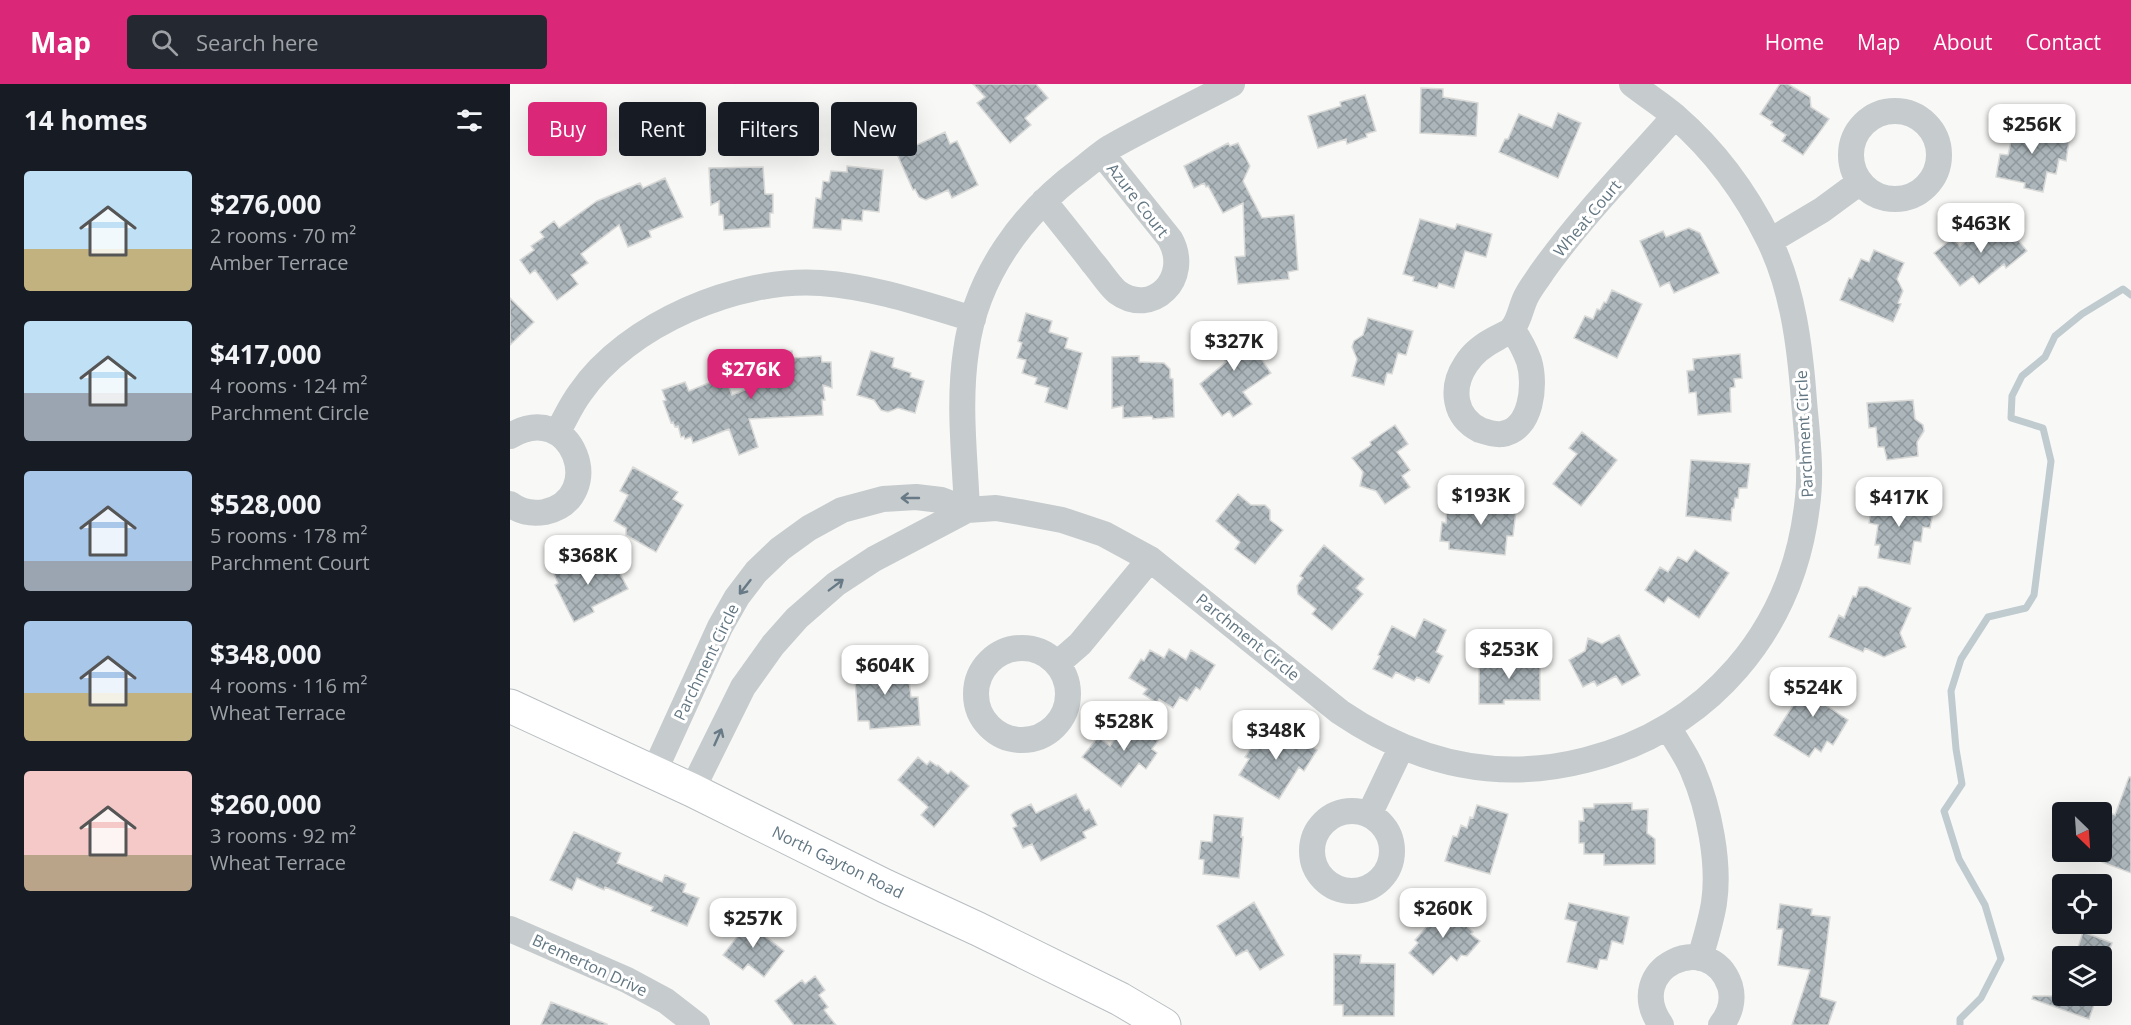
<!DOCTYPE html>
<html lang="en">
<head>
<meta charset="utf-8">
<style>
  :root { --surface:#171b24; --page:#242831; --text:#f1f3f6; --muted:#9ea1a6; --accent:#db2777 }
  body { margin:0; font-family:"Open Sans",sans-serif; background:var(--page); color:var(--text); height:100vh; display:flex; flex-direction:column; font-size:22px; white-space:nowrap }
  * { box-sizing:border-box; margin:0 }
  p { font-size:20px; color:var(--muted) }
  .icon { flex:none; width:33px; height:33px; fill:none; stroke:currentColor; stroke-width:2; stroke-linecap:round; stroke-linejoin:round }
  .map { position:relative; flex:1; overflow:hidden }
  .details { display:flex; flex-direction:column; background:var(--surface); width:510px }
  .details>* { flex:none }
  .guide { position:absolute; left:18px; top:18px; width:570px; height:54px; display:flex; gap:12px }
  .needle { width:39px; rotate:155deg }
  .buttons { position:absolute; left:1542px; top:718px; display:grid; gap:12px }
  .buttons a { display:grid; place-items:center; width:60px; height:60px; border-radius:6px; background:var(--surface); box-shadow:0 6px 24px #0002; font-size:30px }
  .price { position:absolute; translate:-50% -51px; padding:0 14px; border-radius:12px; background:#fff; color:#222; font-size:20px; line-height:39px; filter:drop-shadow(0 2px 3px #0008) }
  .price::after { content:''; position:absolute; left:50%; top:36px; width:18px; height:14px; margin-left:-9px; background:inherit; clip-path:polygon(0 0,100% 0,50% 100%) }
  .price.on { background:var(--accent); color:#fff }
  ul { padding:0; list-style:none }
  li { display:flex; align-items:center; gap:18px; height:150px; padding:0 24px }
  li span { display:grid; place-items:center; flex:none; width:168px; height:120px; border-radius:6px; color:#555 }
  li>.icon { margin-inline-start:auto }
  span .icon { width:72px; height:72px; fill:#fffc; stroke-width:1 }
  li b { font-size:26px }
  h2 { display:flex; justify-content:space-between; align-items:center; height:72px; padding:0 24px; font-size:26px }
  .pill { padding:0 21px; border-radius:6px; background:var(--surface); box-shadow:0 6px 24px #0002; font-size:21px; line-height:54px }
  .pill.on { background:var(--accent); color:#fff }
  header { display:flex; align-items:center; gap:36px; box-sizing:border-box; height:84px; padding:0 30px; background:var(--accent); color:#fff }
  header strong { font-size:28px }
  nav { display:flex; gap:33px; margin-inline-start:auto; font-size:21px }
  .search { width:420px; height:54px; background:var(--page); display:flex; align-items:center; gap:15px; box-sizing:border-box; padding:0 21px; border-radius:6px; color:var(--muted); font-size:22px }
  main { display:flex; flex:1; min-height:0 }
  .map>svg:first-child { display:block }
  .lines { fill:none; stroke-linecap:round; stroke-linejoin:round }
  .stream { stroke:#bfcbcf; stroke-width:7 }
  .building { fill:url(#building-cross-hatch); stroke:#dadad8; stroke-width:1.5 }
  .secondary-casing { stroke:#b8bec2; stroke-width:35 }
  .street { stroke:#c6cbcd; stroke-width:26 }
  .secondary { stroke:#fff; stroke-width:33 }
  .oneway { stroke:#677a86 }
  .labels { text-anchor:middle; stroke-width:6; stroke-linejoin:round; paint-order:stroke }
  .street-label { font-size:16px; fill:#627682; stroke:#fff }
</style>
</head>
<body>
<header>
<strong>Map</strong>
<div class="search"><svg class="icon" aria-label="search" viewBox="0 0 24 24"><circle cx="10" cy="10" r="6"/><path d="M15 15l6 6"/></svg>Search here</div>
<nav><a>Home</a><a>Map</a><a>About</a><a>Contact</a></nav>
</header>
<main>
<section class="details">
<h2>14 homes<svg class="icon" aria-label="filters" viewBox="0 0 24 24"><path d="M4 7h16M4 17h16"/><circle cx="9" cy="7" r="2"/><circle cx="15" cy="17" r="2"/></svg></h2>
<ul>
<li><span style="background:linear-gradient(#bfe0f5 65%,#c2b280 0)"><svg class="icon" aria-label="home" viewBox="0 0 24 24"><path d="M3 11l9-7 9 7M6 9v11h12V9"/></svg></span><div><b>$276,000</b><p>2 rooms · 70 m²</p><p>Amber Terrace</p></div></li>
<li><span style="background:linear-gradient(#bfe0f5 60%,#9aa5b1 0)"><svg class="icon" aria-label="home" viewBox="0 0 24 24"><path d="M3 11l9-7 9 7M6 9v11h12V9"/></svg></span><div><b>$417,000</b><p>4 rooms · 124 m²</p><p>Parchment Circle</p></div></li>
<li><span style="background:linear-gradient(#a9c7e8 75%,#9aa5b1 0)"><svg class="icon" aria-label="home" viewBox="0 0 24 24"><path d="M3 11l9-7 9 7M6 9v11h12V9"/></svg></span><div><b>$528,000</b><p>5 rooms · 178 m²</p><p>Parchment Court</p></div></li>
<li><span style="background:linear-gradient(#a9c7e8 60%,#c2b280 0)"><svg class="icon" aria-label="home" viewBox="0 0 24 24"><path d="M3 11l9-7 9 7M6 9v11h12V9"/></svg></span><div><b>$348,000</b><p>4 rooms · 116 m²</p><p>Wheat Terrace</p></div></li>
<li><span style="background:linear-gradient(#f6c9c9 70%,#b9a48a 0)"><svg class="icon" aria-label="home" viewBox="0 0 24 24"><path d="M3 11l9-7 9 7M6 9v11h12V9"/></svg></span><div><b>$260,000</b><p>3 rooms · 92 m²</p><p>Wheat Terrace</p></div></li>
</ul>
</section>
<div class="map">
<svg width="1621" height="941" viewBox="0 0 1621 941">
  <defs>
    <pattern id="building-cross-hatch" width="8" height="8" patternUnits="userSpaceOnUse" patternTransform="scale(1.5)"><rect width="8" height="8" fill="#acb6bb"/><path d="M0 0l8 8M0 8l8-8" fill="none" stroke="#8f999d"/></pattern>
  </defs>
  <rect width="100%" height="100%" fill="#f8f8f6"/>
  <g class="lines">
    <path class="stream" d="M1450,941v-6l21,-21 20,-39 -16,-54 -26,-46 -15,-48 18,-27 -6,-35 -5,-58 10,-32 27,-42 38,-9 8,-13 17,-134 -8,-33 -32,-10 1,-22 10,-20 23,-19 10,-21 27,-22 41,-25 8,6"/>
  </g>
  <path class="building" d="M463,0h63l12,14 -23,20 6,7 -21,18 -33,-40 8,-6z
    M1270,0h8l22,13 1,10 18,12 -26,36 -21,-14 4,-6 -15,-10 2,-3 -13,-8z
    M911,4l22,1v8l35,6 -2,33 -56,-3z
    M855,11l11,36 -10,3 1,3 -20,7 -1,-5 -28,9 -10,-32 33,-10 -1,-4z
    M1048,29l23,10 -23,55 -59,-26 6,-13h3l11,-25 33,14z
    M1511,35l35,7 -3,13 16,2 -3,20 -7,-2 -3,15 -9,-2 -4,20 -19,-4 1,-5 -29,-6 4,-23 8,1 5,-23 5,1z
    M435,48l5,12 7,-3 21,44 -26,13 -4,-8 -22,10 -7,-3 -4,-8 -2,1 -16,-36z
    M718,59l2,3 8,-3 12,23 -7,15 19,37 32,-3 4,55 -10,2 1,7 -51,5 -3,-27 10,-1 -2,-53 -20,10 -15,-27 -2,1 -2,-4 -10,5 -10,-22z
    M337,82l36,4 -4,42 -16,-2 -1,11 -20,-2 -1,11 -28,-2 3,-30 5,1 2,-18 6,1 2,-11 16,1z
    M253,83l2,27h8v19h-3v14l-46,3 -1,-15h-4v-14l-8,4 -2,-37z
    M155,94l18,39 -34,14 2,6 -23,10 -9,-22 -38,29 7,9 -17,12 7,9 -21,16 -22,-30 -5,4 -10,-14 14,-10 -3,-4 13,-9 -4,-5 14,-11 5,7 38,-27 43,-18 3,5z
    M910,135l35,10 2,-5 35,10 -6,23 -21,-6 -11,37 -15,-5 -2,5 -24,-7 1,-4 -11,-3z
    M1482,136l6,8 6,-5 23,28 -21,17 -2,-4 -25,20 -6,-8 -13,10 -26,-33 19,-15 7,8z
    M1179,144l11,5 19,40 -45,20 -5,-11 -9,5 -20,-46 23,-10 3,6z
    M1364,166l30,13 -7,16 6,12 -5,12 3,1 -8,18 -53,-22 9,-22 3,1 9,-20 8,3z
    M1102,206l30,14 -25,54 -43,-20 11,-22 8,3 4,-10 3,1 4,-8 2,1z
    M0,214l24,24 -24,23z
    M516,229l26,8 -3,11 19,6 -3,10 17,5 -15,56 -22,-7 4,-14 -14,-4 2,-6 -15,-5 4,-13 -9,-2 5,-15 -4,-2z
    M858,234l45,13 -7,24 -8,-2 -6,21 -5,-1 -3,12 -32,-9 5,-17 -5,-12 2,-6 9,-6z
    M722,238l17,24 2,-2 20,29 -28,19 9,12 -19,13 -4,-6 -7,5 -22,-32 26,-22 -5,-7 2,-1 -12,-18z
    M282,267v7l29,-2 1,6h9l1,26 -9,-3 2,15h-3l1,15 -74,4 9,28 -19,8 -10,-26 -36,14 -2,-6 -6,2 -1,-3 -3,1 -3,-11 -3,1 -2,-5 -2,1 -8,-22 3,-1 -4,-10 23,-8 4,9 29,-12 1,4 7,-3 6,15 34,-13 -2,-29z
    M361,267l23,7 -2,9 19,6 -1,4 14,4 -9,32 -17,-5 -10,4 -7,-2 -7,-10 -17,-5z
    M1230,270l2,24 -8,1 1,8 -5,1 1,24 -33,3 -2,-23 -7,1 -2,-22 7,-1 -1,-11z
    M629,272v6l25,1 6,6v9l3,1 1,38 -21,2 -1,-3 -29,2v-12l-11,2v-51z
    M1403,316l2,19 8,6 1,6 -7,11 1,14 -31,4 -3,-13h-6l-2,-20 -7,1 -2,-25z
    M885,341l13,19 -11,8 13,18 -8,6 8,11 -25,17 -9,-13 -16,-5 3,-14 -11,-14 19,-13 -1,-3z
    M1072,348l35,28 -36,46 -28,-22 24,-30 -8,-6z
    M1181,376l59,4 -3,24h-8l-1,10h-3l-1,10h-2l-1,13 -45,-5z
    M123,383l45,25 -5,7 10,6 -27,47 -30,-17v-7l-12,-7 14,-26 -8,-4z
    M985,408l23,2 -5,42h-6l-2,19 -56,-6v-7l-9,-1 2,-19 4,1 1,-18 46,5z
    M728,410l13,11h14l5,5v10l13,10 -28,34 -20,-15 5,-7 -24,-21z
    M1363,414l61,10 -4,20 -7,-1 -2,15 -7,-1 -4,23 -32,-6 2,-13h-5l3,-20 -9,-2z
    M814,461l40,34 -8,9 7,6 -31,36 -20,-16 4,-5 -18,-15 -1,-8 6,-8 -3,-2 7,-10z
    M1185,466l34,23 -30,45 -31,-21 -4,6 -19,-13 15,-23 8,5 10,-15 9,5z
    M101,472l17,33 -36,18 2,5 -20,10 -19,-37 3,-2 -5,-11 21,-10 3,6 14,-6 2,3z
    M1349,503h8l44,21 -11,25 6,14 -22,10 -19,-9 -2,4 -34,-15 10,-22 5,3 9,-22 3,1z
    M914,535l22,11 -10,22 7,4 -14,27 -12,-6 -3,4 -18,-9 -4,6 -19,-9 7,-13 -2,-1 14,-29 23,12z
    M1109,551l21,40 -18,10 -6,-9 -19,10 -3,-5 -11,6 -14,-27 16,-9 3,-13 14,6z
    M659,565l17,11 5,-10 24,15 -15,25 -4,-3 -9,14 -7,-4 -7,11 -14,-9 -2,4 -14,-9 4,-5 -18,-11 12,-19 3,2 6,-11 14,8z
    M1002,570h18v6h10v40h-36v4h-25v-38h3l1,-8h29z
    M383,578v4l10,1 5,4 3,26h7l2,28 -50,4 -1,-8h-11l-4,-56z
    M1305,587l24,16 -12,19 21,14 -15,25 -6,-4 -6,11 -6,-4 -6,9 -35,-22z
    M621,633l29,21 -8,11 5,4 -11,16 -7,-6 -18,24 -39,-30 16,-20 12,9z
    M757,645l6,3 1,-3 10,6 3,-4 30,19 -13,21 -5,-4 -20,32 -40,-24 10,-16 -4,-2 11,-17 3,1z
    M408,673l9,8 3,-4 7,5 1,-1 10,9 3,-3 18,15 -35,41 -13,-12 7,-8 -30,-27z
    M1619,693h2v96l-29,-11v-38l4,-13 9,4z
    M566,710l9,17 4,-2 8,16 -14,7 3,6 -45,23 -9,-17 -9,4 -10,-20 4,-2 -6,-11 3,-3 17,-8 5,9z
    M1122,719v7l16,-1 -1,24 8,6v25l-51,1v-11h-20v-11h-5v-22h5l-1,-13h11v-4z
    M967,721l31,9 -18,60 -45,-13 8,-25 4,1 4,-12 6,3 3,-11 3,1z
    M704,731l29,3 -2,19h2l-4,41 -36,-4 1,-14 -5,-1 2,-18 11,1z
    M64,748l47,21 -4,10 45,19 3,-7 21,9 -3,8 16,6 -12,28 -36,-15 2,-4 -48,-20 -1,3 -27,-12 -5,12 -22,-10z
    M929,816l34,32 -2,2 9,7 -13,15 -6,-1 -4,6 -6,-5 -18,19 -24,-22 9,-10 -3,-3 13,-15 -6,-7z
    M744,818l30,53 -24,15 -13,-20 -11,6 -19,-30z
    M1059,819l60,14 -6,27 -11,-3 -5,19 -7,-1 -3,10 -30,-7 10,-40 -12,-3z
    M1270,820l32,5 -1,6 19,2 -10,80 16,5 -8,23h-36l18,-55 -32,-5 5,-36h-6z
    M232,834l42,33 -20,26 -16,-13 -5,6 -20,-15 14,-18 -6,-4z
    M1573,848l29,11 -5,14h-32z
    M824,870l27,1 -1,8 35,1 -1,52h-51v-11h-9z
    M305,892l10,14 -6,5 9,12 -4,3 12,15h-42l-19,-24 27,-21 3,4z
    M1523,912h64l-8,23 -57,-20z
    M41,918l56,22v1h-66z"/>
  <g class="lines">
    <defs>
      <path id="secondary" d="M0,622l182,84 193,96 93,43 142,70 44,26"/>
    </defs>
    <use href="#secondary" class="secondary-casing"/>
    <path class="street" d="M1341 71a44 44 0 1 1 88 0a44 44 0 1 1-88 0Z
      M534,117c16,20 33,41 49,62 8,9 15,21 24,29 35,26 75,-14 53,-53l-68,-85
      M1260,157l52,-31 38,-28
      M1002,245c7,10 13,21 17,32 7,23 3,69 -27,73 -6,1 -16,-2 -22,-4 -26,-13 -30,-42 -14,-66 7,-11 19,-20 31,-26 4,-3 12,-5 15,-9 8,-9 9,-24 15,-34 4,-8 10,-15 15,-23 39,-55 88,-105 133,-156
      M47,349c8,-14 14,-28 23,-40 47,-69 159,-116 241,-110 53,4 102,21 152,36
      M0,352c63,-38 98,62 35,76 -12,2 -25,0 -35,-8
      M457,426c-2,-52 -9,-106 -1,-159 10,-75 56,-138 116,-182 9,-7 19,-16 29,-22 39,-22 81,-42 121,-63
      M466 610a46 46 0 1 1 92 0a46 46 0 1 1-92 0Z
      M547,580l23,-20 70,-85
      M1158,643c8,14 19,29 25,44 16,37 27,92 21,132 -3,19 -9,37 -14,55
      M144,688l66,-145 17,-30 19,-25 24,-23 29,-21 33,-18 41,-11 33,-2 25,3 26,10 29,-2 24,4 42,8 42,14 46,25 190,153c75,51 157,71 246,48 123,-31 206,-129 221,-254 5,-35 0,-70 -3,-105 -4,-54 -11,-112 -35,-161 -23,-47 -54,-89 -93,-123 -14,-12 -30,-22 -44,-33
      M182,706l51,-103 30,-42 24,-27 39,-34 38,-25 93,-49
      M802 767a40 40 0 1 1 80 0a40 40 0 1 1-80 0Z
      M859,731l33,-69
      M0,845l117,51 39,21 31,24
      M1151,941c-40,-57 49,-98 69,-39 4,14 0,28 -9,39"/>
    <use href="#secondary" class="secondary"/>
  </g>
  <defs><path id="oneway-shaft" d="M-6 0H5M1.5-3L5.5 0L1.5 3" fill="none" stroke-width="1.6" stroke-linecap="round" stroke-linejoin="round" transform="scale(1.5)"/></defs>
  <g class="oneway">
    <use href="#oneway-shaft" transform="translate(400 414) rotate(-180)"/>
    <use href="#oneway-shaft" transform="translate(326 501) rotate(-37)"/>
    <use href="#oneway-shaft" transform="translate(235 503) rotate(128)"/>
    <use href="#oneway-shaft" transform="translate(208 653) rotate(-66)"/>
  </g>
  <g class="labels">
    <g class="street-label">
      <text transform="translate(628 116) rotate(52)" y="6">Azure Court</text>
      <text transform="translate(1077 134) rotate(-50)" y="6">Wheat Court</text>
      <text transform="translate(1294 350) rotate(-93)" y="6">Parchment Circle</text>
      <text transform="translate(738 553) rotate(39)" y="6">Parchment Circle</text>
      <text transform="translate(196 578) rotate(-64)" y="6">Parchment Circle</text>
      <text transform="translate(328 778) rotate(26)" y="6">North Gayton Road</text>
      <text transform="translate(80 881) rotate(25)" y="6">Bremerton Drive</text>
    </g>
  </g>
</svg>
<div class="buttons">
<a><svg class="needle" viewBox="-14 -14 28 28"><path d="M0-13l5 13h-10z" fill="#e53935"/><path d="M0 13l5-13h-10z" fill="#9ea1a6"/></svg></a>
<a><svg class="icon" aria-label="locate" viewBox="0 0 24 24"><circle cx="12" cy="12" r="6"/><path d="M12 2v4M12 18v4M2 12h4M18 12h4"/></svg></a>
<a><svg class="icon" aria-label="layers" viewBox="0 0 24 24"><path d="M12 4l9 5-9 5-9-5zM3 14l9 5 9-5"/></svg></a>
</div>
<b class="price" style="left:1522px;top:71px">$256K</b>
<b class="price" style="left:1471px;top:170px">$463K</b>
<b class="price" style="left:724px;top:288px">$327K</b>
<b class="price on" style="left:241px;top:316px">$276K</b>
<b class="price" style="left:971px;top:442px">$193K</b>
<b class="price" style="left:1389px;top:444px">$417K</b>
<b class="price" style="left:78px;top:502px">$368K</b>
<b class="price" style="left:999px;top:596px">$253K</b>
<b class="price" style="left:375px;top:612px">$604K</b>
<b class="price" style="left:1303px;top:634px">$524K</b>
<b class="price" style="left:614px;top:668px">$528K</b>
<b class="price" style="left:766px;top:677px">$348K</b>
<b class="price" style="left:933px;top:855px">$260K</b>
<b class="price" style="left:243px;top:865px">$257K</b>
<div class="guide">
<a class="pill on">Buy</a>
<a class="pill">Rent</a>
<a class="pill">Filters</a>
<a class="pill">New</a>
</div>
</div>
</main>
</body>
</html>
